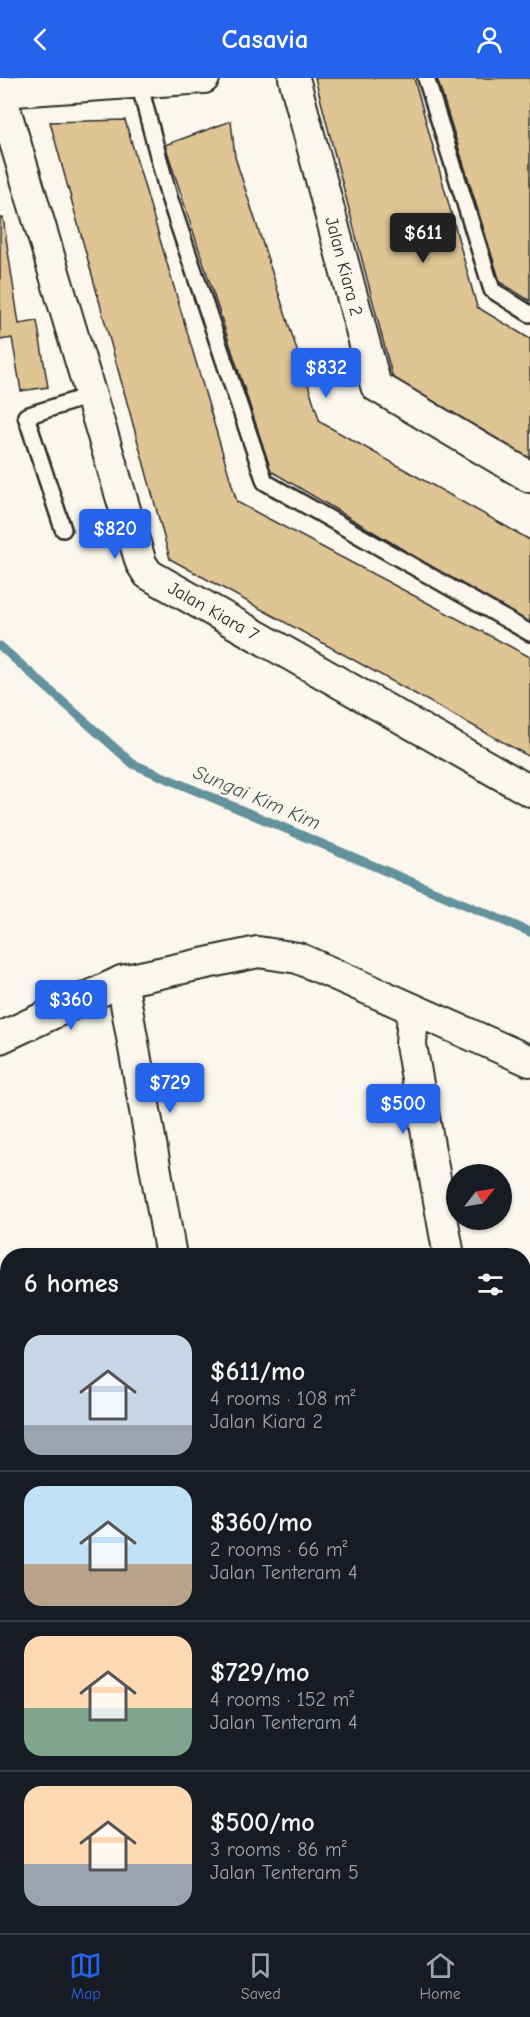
<!DOCTYPE html>
<html lang="en">
<head>
<meta charset="utf-8">
<style>
  :root { --surface:#171b24; --page:#242831; --text:#f1f3f6; --muted:#9ea1a6; --line:#363941; --accent:#2563eb }
  body { margin:0; font-family:"Comic Neue",sans-serif; background:var(--page); color:var(--text); height:100vh; display:flex; flex-direction:column; font-size:22px; white-space:nowrap }
  * { box-sizing:border-box; margin:0 }
  p { font-size:20px; color:var(--muted) }
  .icon { flex:none; width:33px; height:33px; fill:none; stroke:currentColor; stroke-width:2; stroke-linecap:round; stroke-linejoin:round }
  .map { position:relative; flex:1; overflow:hidden }
  .drawer { position:absolute; left:0px; top:1170px; width:531px; height:686px; display:flex; flex-direction:column; background:var(--surface); border-radius:24px 24px 0 0; box-shadow:0 2px 4px #0004 }
  .drawer>* { flex:none }
  .needle { width:39px; rotate:59deg }
  .tools { position:absolute; left:446px; top:1086px; display:grid; gap:12px }
  .tools a { display:grid; place-items:center; width:66px; height:66px; border-radius:50%; background:var(--surface); box-shadow:0 2px 4px #0004; font-size:30px }
  .price { position:absolute; translate:-50% -51px; padding:0 14px; border-radius:6px; background:var(--accent); color:#fff; font-size:20px; line-height:39px; filter:drop-shadow(0 2px 3px #0008) }
  .price::after { content:''; position:absolute; left:50%; top:36px; width:18px; height:14px; margin-left:-9px; background:inherit; clip-path:polygon(0 0,100% 0,50% 100%) }
  .price.active { background:#222; color:#fff }
  ul { padding:0; list-style:none }
  li { display:flex; align-items:center; gap:18px; height:150px; padding:0 24px }
  li+li { border-top:2px solid var(--line) }
  li span { display:grid; place-items:center; flex:none; width:168px; height:120px; border-radius:18px; color:#555 }
  li>.icon { margin-inline-start:auto }
  span .icon { width:72px; height:72px; fill:#fffc; stroke-width:1 }
  li b { font-size:26px }
  h2 { display:flex; justify-content:space-between; align-items:center; height:72px; padding:0 24px; font-size:26px }
  header { display:flex; justify-content:space-between; align-items:center; height:78px; padding:0 24px; background:var(--accent); color:#fff; font-size:27px; font-weight:700 }
  .tab-bar { display:flex; justify-content:space-around; align-items:center; height:84px; border-top:2px solid var(--line); background:var(--surface); font-size:16px; color:var(--muted) }
  .tab-bar a { display:grid; justify-items:center; gap:3px }
  .tab-bar .active { color:var(--accent) }
  .map>svg:first-child { display:block }
  .lines { fill:none; stroke-linecap:round; stroke-linejoin:round }
  .stream { stroke:#63929c; stroke-width:9 }
  .building { fill:#dfc494; stroke:#2b2b2b; stroke-width:1.5 }
  .service-casing { stroke:#2b2b2b; stroke-width:20 }
  .minor-casing { stroke:#2b2b2b; stroke-width:34 }
  .service { stroke:#fbf7ec; stroke-width:15 }
  .minor { stroke:#fbf7ec; stroke-width:30 }
  .labels { text-anchor:middle; stroke-width:5; stroke-linejoin:round; paint-order:stroke }
  .street-label { font-size:18px; fill:#2b2b2b; stroke:#fbf7ec }
  .water-label { font-size:20px; font-style:italic; fill:#42565a; stroke:#fbf7ec }
</style>
</head>
<body>
<header><svg class="icon" aria-label="back" viewBox="0 0 24 24"><path d="M15 5l-7 7 7 7"/></svg>Casavia<svg class="icon" aria-label="person" viewBox="0 0 24 24"><circle cx="12" cy="8" r="4"/><path d="M4 21q1-7 8-7t8 7"/></svg></header>
<div class="map">
<svg width="530" height="1855" viewBox="0 0 530 1855">
  <rect width="100%" height="100%" fill="#fbf7ec"/>
  <filter id="ink" filterUnits="userSpaceOnUse"><feTurbulence type="fractalNoise" baseFrequency=".0167" numOctaves="2"/><feDisplacementMap in="SourceGraphic" scale="12" xChannelSelector="R" yChannelSelector="G"/><feConvolveMatrix kernelMatrix="1 2 1 2 8 2 1 2 1" color-interpolation-filters="sRGB"/></filter>
  <g filter="url(#ink)">
    <g class="lines">
      <path class="stream" d="M0,568l133,118 397,168"/>
    </g>
    <path class="building" d="M315,0h99l63,229 53,32v124l-136,-80z
      M437,0h93v223l-30,-19z
      M125,42l112,382 293,155v100l-360,-198 -120,-437z
      M231,43l4,36 85,265 210,118v85l-259,-154 -106,-326z
      M0,140h3l16,106 18,-3 11,66 -27,4 -9,-53 -12,2z
      M0,1596l8,18v48l-8,3z
      M529,1712l1,143h-28l-4,-7h26v-133z
      M255,1848h49l4,7h-66z
      M323,1848h121l4,7h-121z"/>
    <g class="lines">
      <defs>
        <path id="service" d="M426,0l66,212 38,24
          M139,5l30,114 96,285 265,151
          M63,451l-37,-113 66,-21
          M524,1352l6,-2
          M524,1656l6,-4
          M0,1679l8,-4
          M524,1695h6
          M311,1848l4,7
          M191,1855l12,-7
          M244,1855l11,-7"/>
        <g id="minor">
          <path id="s1" d="M294,0l82,308 154,91"/>
          <path id="s2" d="M0,14l141,471 7,11 382,217"/>
          <path d="M0,14l204,-14"/>
          <path d="M122,903l49,275"/>
          <path d="M413,932l-2,35 38,211"/>
          <path d="M0,960l122,-57 136,-29 40,6 232,103"/>
          <path d="M524,1432l6,11"/>
          <path d="M0,1527l8,22"/>
          <path d="M162,1848l4,7"/>
          <path d="M469,1848l5,7"/>
        </g>
      </defs>
      <use href="#service" class="service-casing"/>
      <use href="#minor" class="minor-casing"/>
      <use href="#service" class="service"/>
      <use href="#minor" class="minor"/>
    </g>
  </g>
  <g class="labels">
    <g class="street-label">
      <text dy="6" stroke="none"><textPath href="#s1" startOffset="195">Jalan Kiara 2</textPath></text>
      <text dy="6" stroke="none"><textPath href="#s2" startOffset="580">Jalan Kiara 7</textPath></text>
    </g>
    <g class="water-label">
      <text transform="translate(257 719) rotate(23)" y="7">Sungai Kim Kim</text>
    </g>
  </g>
</svg>
<div class="tools">
<a><svg class="needle" viewBox="-14 -14 28 28"><path d="M0-13l5 13h-10z" fill="#e53935"/><path d="M0 13l5-13h-10z" fill="#9ea1a6"/></svg></a>
</div>
<b class="price active" style="left:423px;top:186px">$611</b>
<b class="price" style="left:326px;top:321px">$832</b>
<b class="price" style="left:115px;top:482px">$820</b>
<b class="price" style="left:71px;top:953px">$360</b>
<b class="price" style="left:170px;top:1036px">$729</b>
<b class="price" style="left:403px;top:1057px">$500</b>
<section class="drawer">
<h2>6 homes<svg class="icon" aria-label="filters" viewBox="0 0 24 24"><path d="M4 7h16M4 17h16"/><circle cx="9" cy="7" r="2"/><circle cx="15" cy="17" r="2"/></svg></h2>
<ul>
<li><span style="background:linear-gradient(#c9d6e8 75%,#9aa5b1 0)"><svg class="icon" aria-label="home" viewBox="0 0 24 24"><path d="M3 11l9-7 9 7M6 9v11h12V9"/></svg></span><div><b>$611/mo</b><p>4 rooms · 108 m²</p><p>Jalan Kiara 2</p></div></li>
<li><span style="background:linear-gradient(#bfe0f5 65%,#b9a48a 0)"><svg class="icon" aria-label="home" viewBox="0 0 24 24"><path d="M3 11l9-7 9 7M6 9v11h12V9"/></svg></span><div><b>$360/mo</b><p>2 rooms · 66 m²</p><p>Jalan Tenteram 4</p></div></li>
<li><span style="background:linear-gradient(#ffd9b3 60%,#7fa58c 0)"><svg class="icon" aria-label="home" viewBox="0 0 24 24"><path d="M3 11l9-7 9 7M6 9v11h12V9"/></svg></span><div><b>$729/mo</b><p>4 rooms · 152 m²</p><p>Jalan Tenteram 4</p></div></li>
<li><span style="background:linear-gradient(#ffd9b3 65%,#9aa5b1 0)"><svg class="icon" aria-label="home" viewBox="0 0 24 24"><path d="M3 11l9-7 9 7M6 9v11h12V9"/></svg></span><div><b>$500/mo</b><p>3 rooms · 86 m²</p><p>Jalan Tenteram 5</p></div></li>
</ul>
</section>
</div>
<nav class="tab-bar">
<a class="active"><svg class="icon" aria-label="map" viewBox="0 0 24 24"><path d="M3 6l6-2 6 2 6-2v14l-6 2-6-2-6 2zM9 4v14M15 6v14"/></svg>Map</a>
<a><svg class="icon" aria-label="saved" viewBox="0 0 24 24"><path d="M7 4h10v16l-5-4-5 4z"/></svg>Saved</a>
<a><svg class="icon" aria-label="home" viewBox="0 0 24 24"><path d="M3 11l9-7 9 7M6 9v11h12V9"/></svg>Home</a>
</nav>
</body>
</html>
